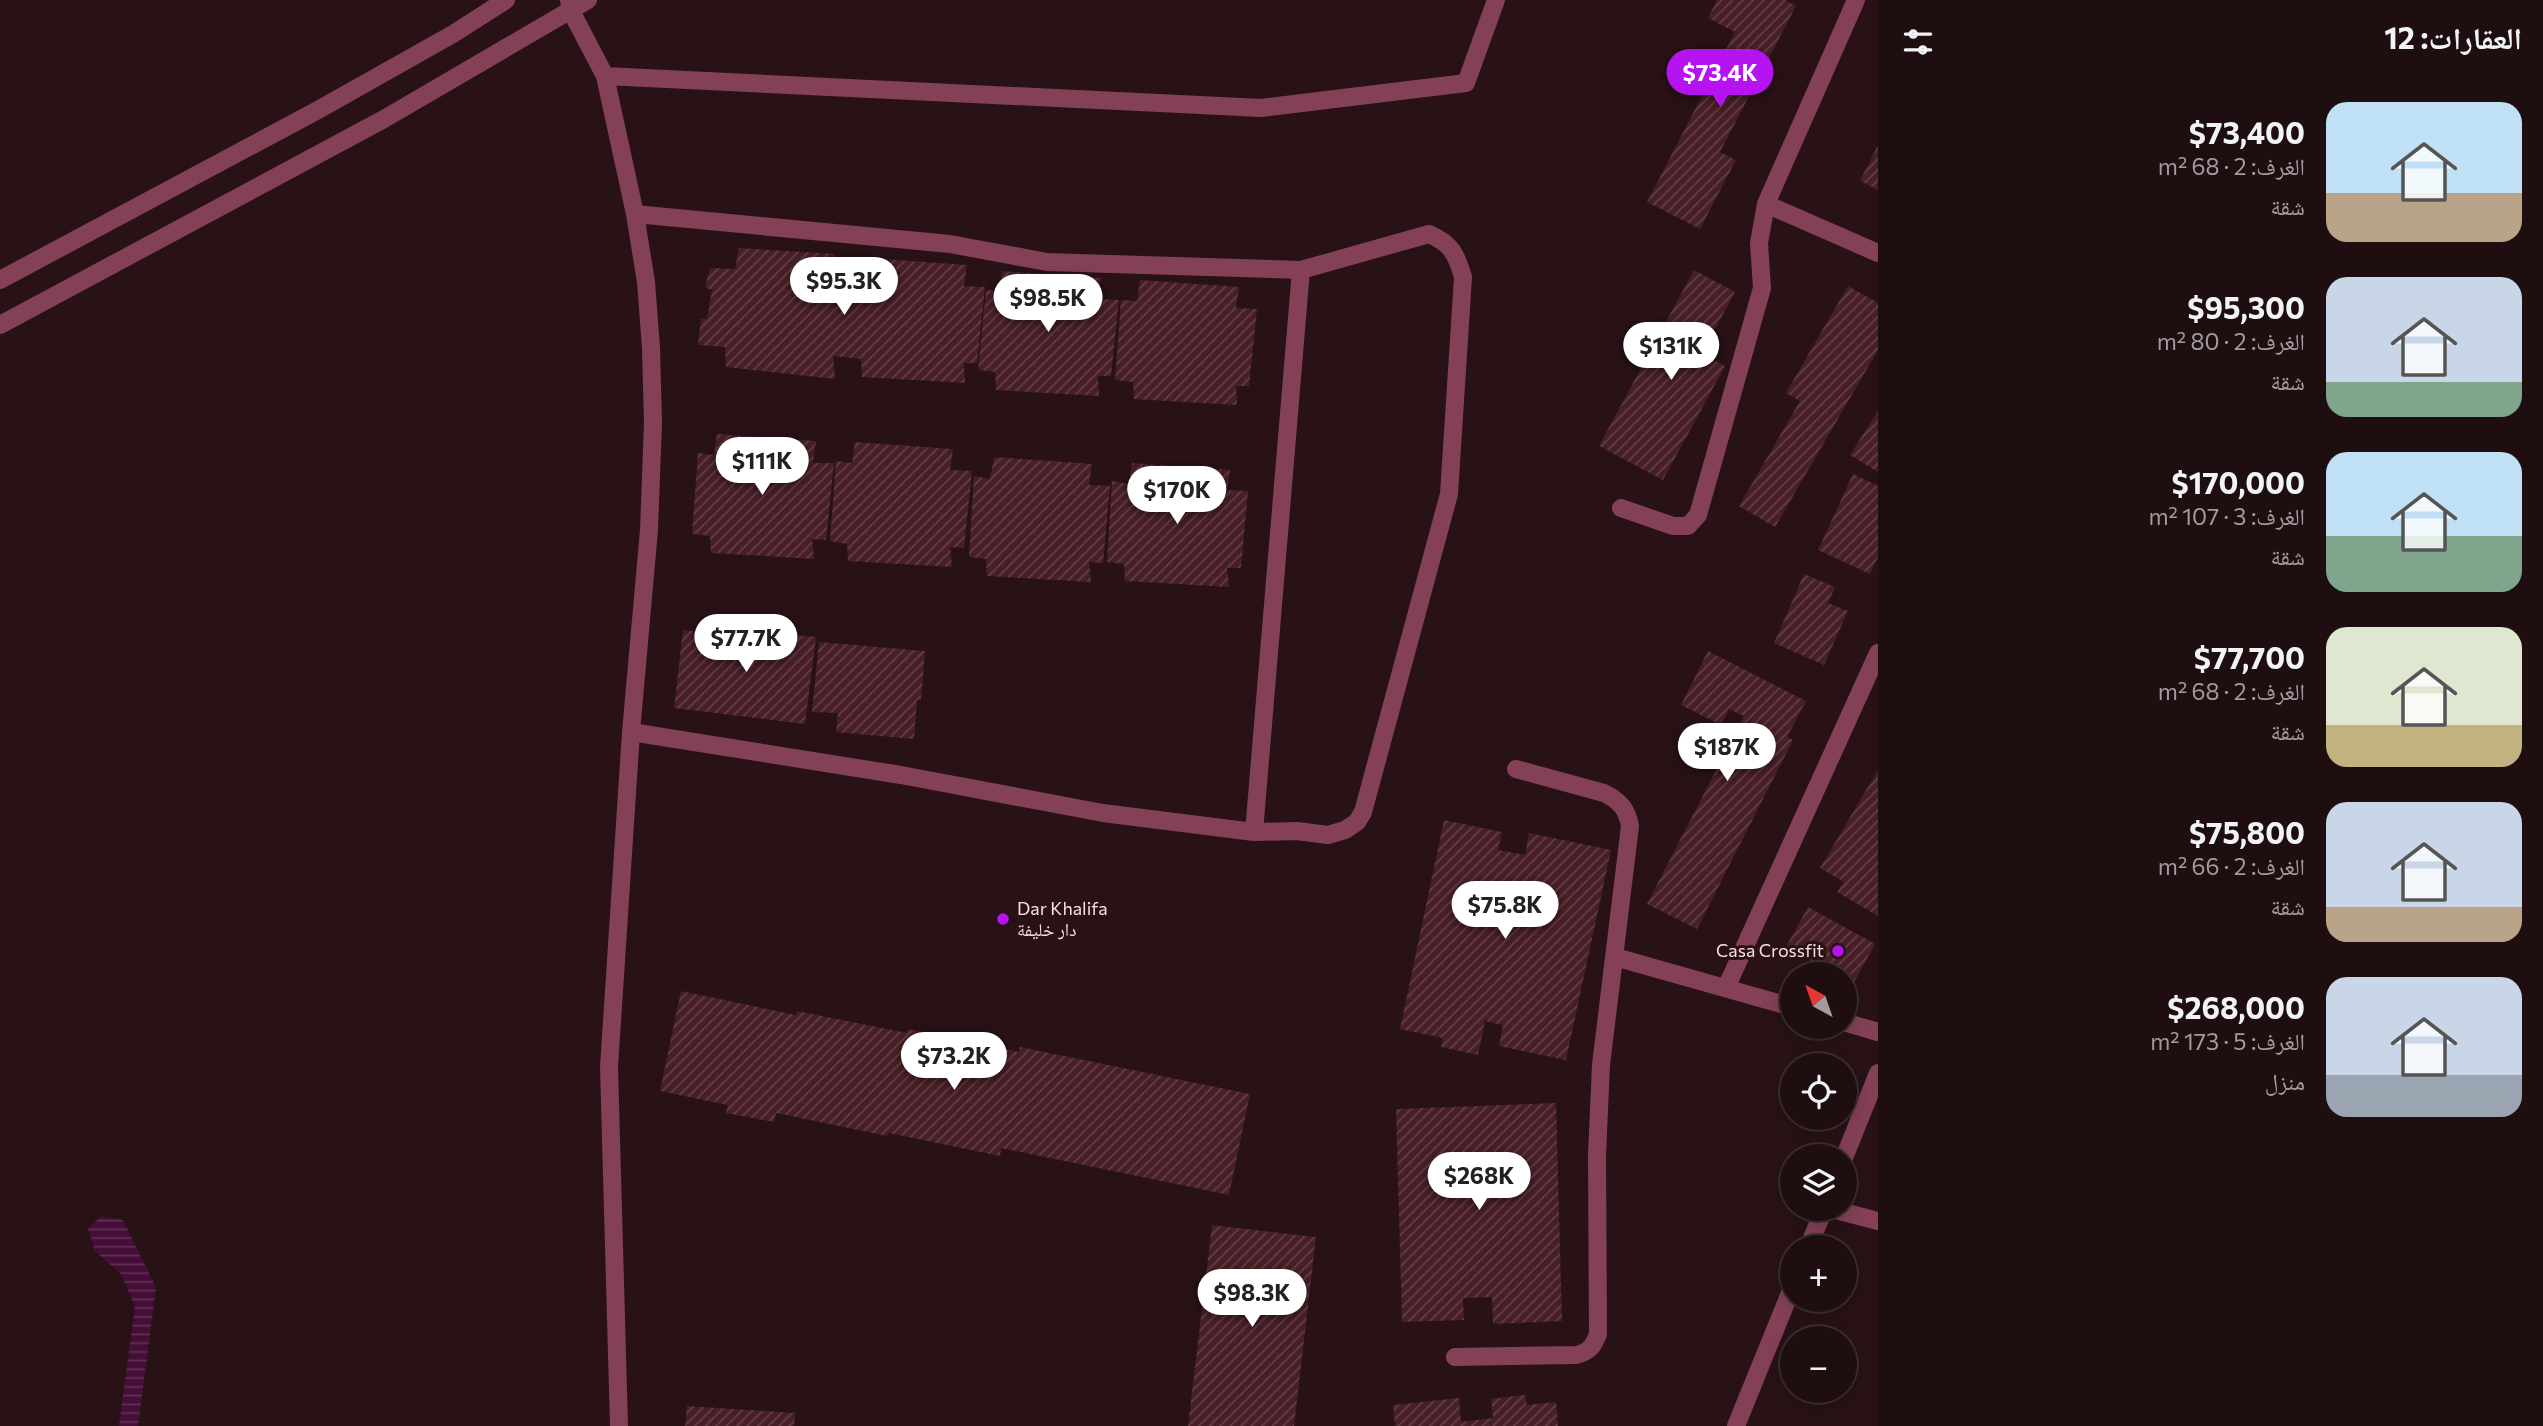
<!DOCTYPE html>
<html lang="ar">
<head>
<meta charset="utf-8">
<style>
  :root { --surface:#1e0e10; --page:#2b1c1e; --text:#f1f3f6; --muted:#a19c9f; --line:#3c2e30; --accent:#b514f0 }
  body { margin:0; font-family:Commissioner,"Noto Naskh Arabic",sans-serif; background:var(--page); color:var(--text); direction:rtl; height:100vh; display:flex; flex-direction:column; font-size:26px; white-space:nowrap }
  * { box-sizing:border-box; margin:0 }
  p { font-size:23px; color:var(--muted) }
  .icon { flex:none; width:38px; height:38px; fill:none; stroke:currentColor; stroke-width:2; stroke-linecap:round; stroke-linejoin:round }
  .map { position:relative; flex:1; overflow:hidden; direction:ltr }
  .details { display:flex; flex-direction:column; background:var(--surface); width:665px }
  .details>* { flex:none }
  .needle { width:46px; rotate:320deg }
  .controls { position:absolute; left:1780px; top:962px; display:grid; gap:14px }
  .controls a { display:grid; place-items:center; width:77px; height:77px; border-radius:50%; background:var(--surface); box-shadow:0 4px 18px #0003,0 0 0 2px var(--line); font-size:35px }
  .price { position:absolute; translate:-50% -60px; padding:0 16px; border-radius:24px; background:#fff; color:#222; font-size:23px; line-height:46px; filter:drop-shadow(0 2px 4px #0008) }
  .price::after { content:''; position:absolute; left:50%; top:42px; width:21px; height:16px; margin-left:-10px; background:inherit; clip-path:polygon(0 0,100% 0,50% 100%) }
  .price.active { background:var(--accent); color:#fff }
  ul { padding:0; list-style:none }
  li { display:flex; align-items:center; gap:21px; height:175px; padding:0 21px }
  li span { display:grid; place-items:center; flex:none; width:196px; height:140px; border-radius:21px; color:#555 }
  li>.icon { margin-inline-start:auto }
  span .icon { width:84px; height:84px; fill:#fffc; stroke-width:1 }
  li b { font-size:30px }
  h2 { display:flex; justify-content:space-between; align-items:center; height:84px; padding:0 21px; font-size:30px }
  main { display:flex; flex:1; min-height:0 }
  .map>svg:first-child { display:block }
  .water { fill:url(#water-rules) }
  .building { fill:url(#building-hatch) }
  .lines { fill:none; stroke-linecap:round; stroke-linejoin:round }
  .minor { stroke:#844057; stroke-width:18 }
  .poi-dot { fill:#b514f0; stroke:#281216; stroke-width:2.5 }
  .labels { text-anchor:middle; stroke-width:6; stroke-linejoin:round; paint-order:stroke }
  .poi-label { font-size:18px; fill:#fddce4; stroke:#281216; text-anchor:start }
</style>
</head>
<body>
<main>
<section class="details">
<h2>العقارات: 12<svg class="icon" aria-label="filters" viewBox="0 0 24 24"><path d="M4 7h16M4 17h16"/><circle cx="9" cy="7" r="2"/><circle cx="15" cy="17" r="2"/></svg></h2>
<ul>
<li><span style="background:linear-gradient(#bfe0f5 65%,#b9a48a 0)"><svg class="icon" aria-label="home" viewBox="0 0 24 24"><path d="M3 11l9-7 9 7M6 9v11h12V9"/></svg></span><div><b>$73,400</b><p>الغرف: 2 · 68 m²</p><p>شقة</p></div></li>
<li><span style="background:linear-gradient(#c9d6e8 75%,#7fa58c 0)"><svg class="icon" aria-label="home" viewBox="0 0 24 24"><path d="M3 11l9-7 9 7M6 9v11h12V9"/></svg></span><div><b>$95,300</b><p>الغرف: 2 · 80 m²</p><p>شقة</p></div></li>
<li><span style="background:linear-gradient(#bfe0f5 60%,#7fa58c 0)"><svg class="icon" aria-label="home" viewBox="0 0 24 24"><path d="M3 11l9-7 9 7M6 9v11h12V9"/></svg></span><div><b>$170,000</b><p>الغرف: 3 · 107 m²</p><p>شقة</p></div></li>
<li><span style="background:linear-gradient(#dfe7d0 70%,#c2b280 0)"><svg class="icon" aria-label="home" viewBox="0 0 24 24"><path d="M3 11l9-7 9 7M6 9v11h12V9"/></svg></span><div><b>$77,700</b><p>الغرف: 2 · 68 m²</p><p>شقة</p></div></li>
<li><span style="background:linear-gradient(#c9d6e8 75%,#b9a48a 0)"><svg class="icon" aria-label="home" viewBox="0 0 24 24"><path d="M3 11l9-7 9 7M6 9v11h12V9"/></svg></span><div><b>$75,800</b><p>الغرف: 2 · 66 m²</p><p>شقة</p></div></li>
<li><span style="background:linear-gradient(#c9d6e8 70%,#9aa5b1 0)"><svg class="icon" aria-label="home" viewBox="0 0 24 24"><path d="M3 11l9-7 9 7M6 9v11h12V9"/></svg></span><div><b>$268,000</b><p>الغرف: 5 · 173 m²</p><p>منزل</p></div></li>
</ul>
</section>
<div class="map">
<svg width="1878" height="1426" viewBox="0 0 1878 1426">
  <defs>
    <pattern id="water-rules" width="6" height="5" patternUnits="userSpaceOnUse" patternTransform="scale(1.75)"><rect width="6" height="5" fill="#450e37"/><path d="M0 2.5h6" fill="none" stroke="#613054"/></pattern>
    <pattern id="building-hatch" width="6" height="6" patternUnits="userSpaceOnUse" patternTransform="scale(1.75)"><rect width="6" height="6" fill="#481f26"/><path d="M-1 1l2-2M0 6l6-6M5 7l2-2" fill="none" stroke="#633f45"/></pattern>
  </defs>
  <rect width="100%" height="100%" fill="#281216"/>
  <path class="water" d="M101,1216l22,4 33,68 -18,138h-19l16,-120 -14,-32 -26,-23 -7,-22z"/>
  <path class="building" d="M1717,0h68l11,6 -76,146 16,8 -36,69 -53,-27 88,-170 -27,-14z
    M1878,145v45l-18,-9z
    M739,248l96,6 -5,23 35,1 3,-20 99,7 -3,21 21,1 -8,76h-13l1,20 -103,-6 -1,-18 -28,-3 2,23 -109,-12 -1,-20 -27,-2 3,-26h6l5,-29 -7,-3 5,-19 25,1z
    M1694,270l41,22 -33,61 23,13 -62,114 -64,-34z
    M1002,271l99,7 -3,21 21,1 -8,76h-13l1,20 -103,-6 -1,-18 -17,-2 8,-80 13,1z
    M1140,280l99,7 -3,21 21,1 -8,77h-13l1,19 -103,-6 -1,-17 -18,-2 6,-80 16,1z
    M1848,286l30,17v47l-103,177 -36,-21 61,-105 -14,-8z
    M1878,411v61l-28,-17z
    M717,434l99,7 -3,22h21l-8,77 -14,-1 2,20 -103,-6 -1,-17 -18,-2 6,-81 16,2z
    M855,442l98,7 -3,21 22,1 -8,77 -14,-1 2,20 -104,-6 -1,-17 -17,-3 6,-80 16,2z
    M994,457l98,7 -3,21 21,1 -7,77 -14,-1 2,20 -104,-6 -1,-17 -17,-2 5,-81 16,3z
    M1132,463l98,7 -3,20 21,1 -7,77h-14l2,19 -104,-6 -1,-17 -17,-2 5,-81 17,3z
    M1853,474l25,12v71l-8,17 -52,-24z
    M1804,574l31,13 -7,16 20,8 -24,54 -50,-22z
    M708,625l108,12 -11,87 -131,-16 9,-78 24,3z
    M819,642l106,9 -4,49h-4l-3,39 -78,-7 2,-19 -26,-1z
    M1708,651l98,50 -19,36 6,3 -96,189 -50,-25 97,-188 -15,-7 -8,16 -40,-20z
    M1878,770v146l-41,-24 7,-10 -24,-14z
    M1444,820l58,12 -4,18 27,5 4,-22 82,17 -45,210 -67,-14 4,-21 -18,-4 -7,34 -37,-8 2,-9 -43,-9z
    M1808,907l67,37 -22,40 -9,-5v-4h-7l-51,-28z
    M681,991l115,24 1,-4 110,22 1,-4 111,23 1,-5 230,47 -21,101 -228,-47 -1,8 -111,-23 -2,3 -111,-23 -2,9 -48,-9 2,-8 -68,-14z
    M1556,1103l6,218 -69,3 -1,-27 -29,1 1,22 -62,2 -6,-213z
    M1212,1225l104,12 -22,189h-106z
    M1525,1395l2,10 29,-3 2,24h-163l-2,-21 66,-7 2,24 32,-4 -2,-19z
    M687,1406l108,7 -1,13h-109z"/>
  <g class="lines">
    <path class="minor" d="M569,0l2,11 34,65 30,138 11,68 5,66 2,75 -4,107 -18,202 -22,335 10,359
      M605,76l656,32 205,-25 30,-83
      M1766,204l112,49
      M0,280l318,-170 135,-76 53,-34
      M0,325l384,-206 204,-119
      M1621,508l52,18h15l10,-11 64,-227 -3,-45 7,-39 90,-204
      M631,732l270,43 202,38 151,19 43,-1 31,4 17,-5 12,-8 6,-10 86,-318 14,-217c-7,-23 -11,-33 -34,-43l-128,36 -254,-8 -97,-18 -315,-30
      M1254,832l47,-562
      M1615,957l177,50
      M1726,988l152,-335
      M1844,1022l34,10
      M1844,1158l34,-85
      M1832,1209l46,12
      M1808,1248l16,-39
      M1455,1357l121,-2c13,-3 17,-8 22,-21l-1,-179 4,-90 29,-239c-3,-17 -10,-25 -26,-33l-88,-24
      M1736,1426l56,-138"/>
  </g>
  <g class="poi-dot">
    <circle cx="1003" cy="919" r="7"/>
    <circle cx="1838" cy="951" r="7"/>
  </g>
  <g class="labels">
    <g class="poi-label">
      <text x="1017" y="915">Dar Khalifa<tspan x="1017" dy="21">دار خليفة</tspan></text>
      <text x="1824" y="957" text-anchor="end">Casa Crossfit</text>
    </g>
  </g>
</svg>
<div class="controls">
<a><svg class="needle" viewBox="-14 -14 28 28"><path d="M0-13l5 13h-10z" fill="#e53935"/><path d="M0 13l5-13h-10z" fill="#a19c9f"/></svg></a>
<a><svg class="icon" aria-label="locate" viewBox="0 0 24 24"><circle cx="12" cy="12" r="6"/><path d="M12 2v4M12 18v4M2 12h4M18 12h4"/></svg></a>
<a><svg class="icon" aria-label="layers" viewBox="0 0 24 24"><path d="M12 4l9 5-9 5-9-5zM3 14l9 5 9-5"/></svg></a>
<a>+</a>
<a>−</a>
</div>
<b class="price active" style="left:1720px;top:109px">$73.4K</b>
<b class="price" style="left:844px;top:317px">$95.3K</b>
<b class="price" style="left:1048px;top:334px">$98.5K</b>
<b class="price" style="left:1671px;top:382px">$131K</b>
<b class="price" style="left:762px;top:497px">$111K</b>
<b class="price" style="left:1177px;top:526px">$170K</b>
<b class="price" style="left:746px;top:674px">$77.7K</b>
<b class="price" style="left:1727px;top:783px">$187K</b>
<b class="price" style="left:1505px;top:941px">$75.8K</b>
<b class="price" style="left:954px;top:1092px">$73.2K</b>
<b class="price" style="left:1479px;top:1212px">$268K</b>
<b class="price" style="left:1252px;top:1329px">$98.3K</b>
</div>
</main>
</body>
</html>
